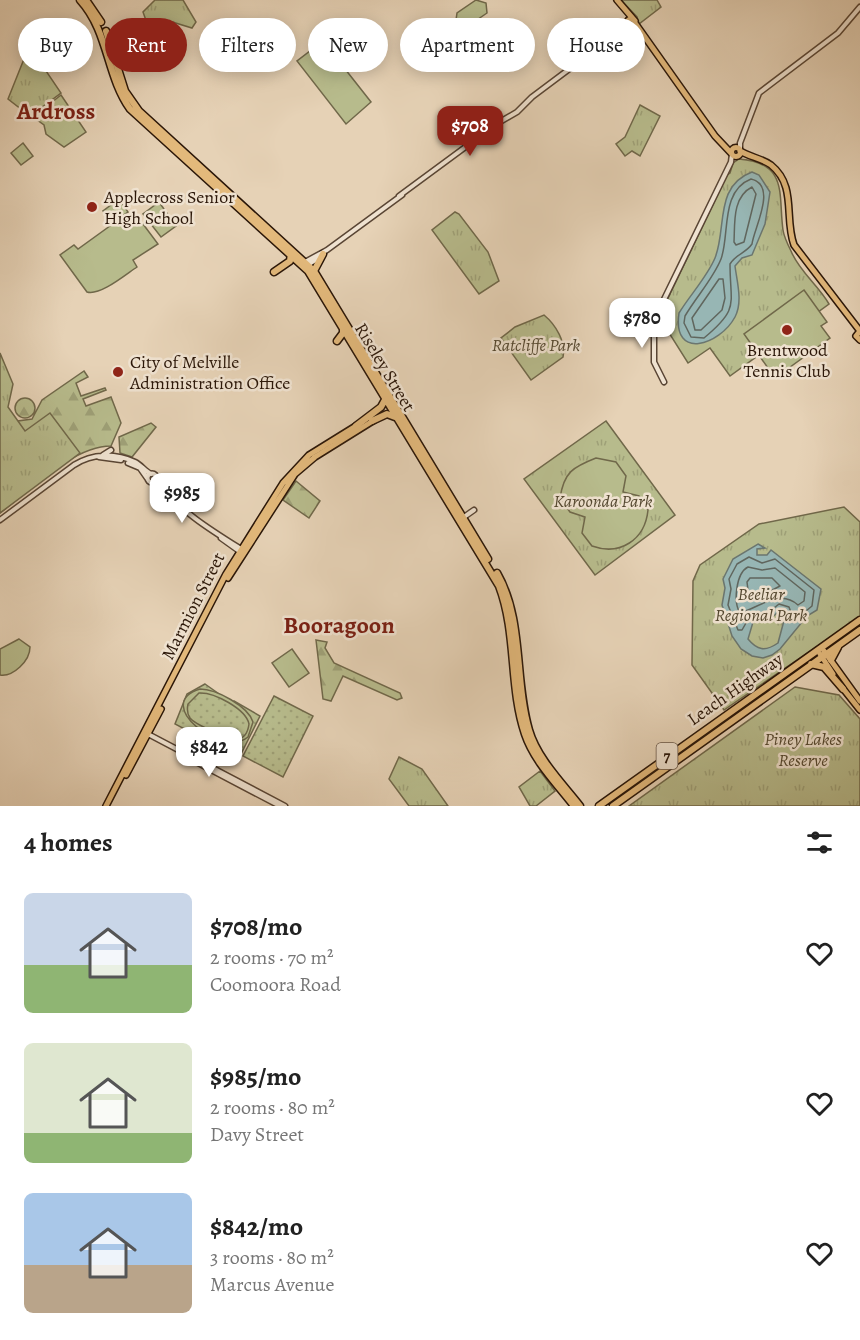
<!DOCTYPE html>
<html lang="en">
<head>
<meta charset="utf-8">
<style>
  :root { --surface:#fff; --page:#f2f2f2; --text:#222; --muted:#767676; --accent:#8f2418 }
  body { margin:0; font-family:Alegreya,serif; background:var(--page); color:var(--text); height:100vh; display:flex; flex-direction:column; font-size:22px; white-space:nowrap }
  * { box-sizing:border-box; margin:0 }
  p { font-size:20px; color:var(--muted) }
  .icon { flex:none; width:33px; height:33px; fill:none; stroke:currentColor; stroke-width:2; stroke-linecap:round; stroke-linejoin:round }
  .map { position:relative; height:806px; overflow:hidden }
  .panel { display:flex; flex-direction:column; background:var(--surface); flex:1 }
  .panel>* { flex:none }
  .top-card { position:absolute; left:18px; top:18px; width:825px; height:54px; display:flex; gap:12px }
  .price { position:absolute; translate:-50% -51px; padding:0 14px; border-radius:12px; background:#fff; color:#222; font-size:20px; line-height:39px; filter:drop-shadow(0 2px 3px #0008) }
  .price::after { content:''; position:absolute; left:50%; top:36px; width:18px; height:14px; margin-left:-9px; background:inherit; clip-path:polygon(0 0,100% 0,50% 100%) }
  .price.on { background:var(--accent); color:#fff }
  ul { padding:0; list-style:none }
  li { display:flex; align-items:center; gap:18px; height:150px; padding:0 24px }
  li span { display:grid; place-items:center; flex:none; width:168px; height:120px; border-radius:9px; color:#555 }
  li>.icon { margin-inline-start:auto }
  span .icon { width:72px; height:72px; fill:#fffc; stroke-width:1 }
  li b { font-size:26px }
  h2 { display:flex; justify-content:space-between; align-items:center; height:72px; padding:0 24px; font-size:26px }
  .tag { padding:0 21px; border-radius:27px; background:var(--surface); box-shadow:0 3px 15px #0003; font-size:21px; line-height:54px }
  .tag.on { background:var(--accent); color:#fff }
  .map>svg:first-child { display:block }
  .grass { fill:url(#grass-dots); stroke:#70684a; stroke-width:1.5 }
  .forest { fill:url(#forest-firs); stroke:#70684a; stroke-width:1.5 }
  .park { fill:url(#park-tufts); stroke:#70684a; stroke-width:1.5 }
  .pitch { fill:#b7bb8c; stroke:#70684a; stroke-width:1.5; fill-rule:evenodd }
  .water { fill:#97b6b4; stroke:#6b766f; stroke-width:1.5; fill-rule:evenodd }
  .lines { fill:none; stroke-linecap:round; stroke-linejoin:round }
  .shore { stroke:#60665e; stroke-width:1.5 }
  .minor-casing { stroke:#594534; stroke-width:7 }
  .major-casing { stroke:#2a1608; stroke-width:8 }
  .highway-casing { stroke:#2a1608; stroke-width:9 }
  .minor { stroke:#efe2d0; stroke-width:4 }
  .major { stroke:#e3b97b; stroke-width:5 }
  .highway { stroke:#e3b97b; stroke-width:6 }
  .poi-dot { fill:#8f2418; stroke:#efe2d0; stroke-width:2 }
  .labels { text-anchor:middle; stroke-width:5; stroke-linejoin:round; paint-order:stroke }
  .shield { fill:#efe2d0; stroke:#655344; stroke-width:1.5 }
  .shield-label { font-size:16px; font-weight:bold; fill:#2a1608 }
  .poi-label { font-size:18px; fill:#2a1608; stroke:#efe2d0; text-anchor:start }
  .park-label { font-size:18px; font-style:italic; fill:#544830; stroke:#efe2d0 }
  .street-label { font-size:18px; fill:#2a1608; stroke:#efe2d0 }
  .district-label { font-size:24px; font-weight:bold; fill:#7a1f14; stroke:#efe2d0 }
</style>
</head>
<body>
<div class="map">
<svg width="860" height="806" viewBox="0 0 860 806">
  <defs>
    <pattern id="grass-dots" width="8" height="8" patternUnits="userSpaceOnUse" patternTransform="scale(1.5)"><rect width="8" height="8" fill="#b7bb8c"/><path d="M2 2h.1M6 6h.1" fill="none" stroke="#9ea077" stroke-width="1.8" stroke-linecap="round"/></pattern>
    <pattern id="forest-firs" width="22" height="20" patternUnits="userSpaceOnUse" patternTransform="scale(1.5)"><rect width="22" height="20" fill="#b7bb8c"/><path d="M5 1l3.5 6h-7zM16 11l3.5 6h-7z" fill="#9ea077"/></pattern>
    <pattern id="park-tufts" width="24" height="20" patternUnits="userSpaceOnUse" patternTransform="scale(1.5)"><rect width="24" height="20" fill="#b7bb8c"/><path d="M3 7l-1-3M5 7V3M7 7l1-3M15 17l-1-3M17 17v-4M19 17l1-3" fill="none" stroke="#9ea077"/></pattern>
  </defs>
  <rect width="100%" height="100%" fill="#e6d2b6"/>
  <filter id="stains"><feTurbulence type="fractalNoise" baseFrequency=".00333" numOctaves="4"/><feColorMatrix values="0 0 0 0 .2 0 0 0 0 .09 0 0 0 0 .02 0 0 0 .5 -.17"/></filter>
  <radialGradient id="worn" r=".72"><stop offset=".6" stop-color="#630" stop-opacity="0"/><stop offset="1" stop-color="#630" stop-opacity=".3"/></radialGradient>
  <path class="grass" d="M205,684l27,19 2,-2 26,15 -21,42 -64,-34 12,-30z
    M274,696l39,20 -30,61 -40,-21z"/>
  <path class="forest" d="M84,371l4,6 -12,6 5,13 24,-8 1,2 -23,9 3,7 25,-9 10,26 -10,23c-38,0 -80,44 -111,67l18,-92 14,-2 10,-19z
    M15 408a10 10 0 1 1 20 0a10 10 0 1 1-20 0Z
    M151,423l5,4 -24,30 -12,-4 -1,-16z
    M296,481l24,20 -11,17 -26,-18z
    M316,640l11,2 -2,6 9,15 66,30 2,5 -5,2 -54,-24 -12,25 -8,-2z"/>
  <path class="park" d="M155,0h28l13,22 -4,6 -26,-8 -18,6 -5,-14z
    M621,0h36l4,7 -22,17 -2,-7z
    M26,54l12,5 23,34 -31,23 -22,-17z
    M640,105l20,11 -20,40 -8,-5 -7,5 -9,-12 9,-7z
    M739,159c50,4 39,36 44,71 1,7 5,15 8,21 8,20 27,34 38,53l-99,72 -20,-28 -22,15 -29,-46 68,-142 3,-2 3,-10z
    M455,212l4,2 29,38 11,29 -20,13 -47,-64z
    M544,315c12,10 22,27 19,42l-32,23 -30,-42 14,-11z
    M0,353l13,31 -5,23 17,24 25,-18 30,40 -80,60z
    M606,421l69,94 -80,60 -71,-96z
    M844,507l16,15v95l-136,93 -32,-45 1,-84 7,-16 59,-41z
    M795,687l44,8 21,24v87h-231z
    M399,757l23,12 26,37h-39l-20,-27z
    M540,771l15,20 -19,15h-6l-11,-19z"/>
  <path class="pitch" d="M476,0l10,3 1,10 -19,13 -8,-1 -4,-5 1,-7z
    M323,41l48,61 -25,22 -49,-63z
    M61,95l25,37 -22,15 -18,-13 -2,-9 -11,-8z
    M23,143l10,13 -12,9 -10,-12z
    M119,199l9,13 -16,11 -9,-12z
    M159,202l17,24 -15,11 -18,-23z
    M121,218l22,6 15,20 -25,16 4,7c-12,8 -37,29 -50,25l-27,-37 14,-10 4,4z
    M804,290l23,32 -6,4 9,12 -55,40 -31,-44z
    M596,458l20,4 10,14 -3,16 16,4 9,14c-3,30 -28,46 -56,36l-10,-13 3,-16 -15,-5 -10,-14c4,-26 13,-31 36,-40z
    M19,639l11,8c0,14 -17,30 -30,28v-26z
    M292,649l17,24 -20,14 -17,-24z
    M200,689c16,0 48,17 53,33l-5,15c-25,21 -97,-33 -48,-48zM199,693c15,-1 47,16 50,31 -3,24 -23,14 -38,7 -6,-4 -16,-7 -21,-13 -3,-4 -3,-9 -2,-14z"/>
  <path class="water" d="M752,172l7,3 11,17 -5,32 -13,31 -10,3 -7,8c2,16 8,36 0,51 -15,28 -63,44 -56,-4 11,-18 28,-36 36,-55 12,-30 -1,-72 37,-86z
    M758,544l7,4 -8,1v6h10l4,-5 50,39 -4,21 -10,6 -27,33 -8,6 -9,3 -11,-2 -11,-7 -9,-13 -10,-31 3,-17 -2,-9 10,-20zM781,610l5,3 -8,30c-13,9 -21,7 -30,-4l5,-17 19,-5z"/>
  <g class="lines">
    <path class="shore" d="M751,179c27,6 3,49 1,65 -6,9 -16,10 -22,20 0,41 10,44 -26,74l-13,-1 -7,-14 1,-7c11,-19 28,-37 36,-57 9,-24 -1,-68 30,-80z
      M752,187l4,7 -12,48 -8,3 -2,-3c1,-18 -2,-45 18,-55z
      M719,279h4l2,19 -3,12 -21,20h-6l-3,-12z
      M749,557l13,6 13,-4 39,31 -2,16 -18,15 -5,-14 -10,-3 -10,8 -19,4 -8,14h-4l-10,-25 3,-16 -2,-10 8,-15z
      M748,567l14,3 13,-2 30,24 -1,9 -6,4c-19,-17 -39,3 -58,8 -7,-11 -4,-40 8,-46z
      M750,578h22l8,8 -17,9 -14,3 -2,-16z"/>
    <defs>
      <path id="minor" d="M621,33l10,-6
        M740,149v-6l19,-50 79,-60 22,-26
        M399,196l99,-73 19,-11 15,-15 96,-72
        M305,262l22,-12 75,-55
        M306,266l14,-9
        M664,382l-10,-20v-42l77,-158 1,-8
        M103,455l8,-5
        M99,457l22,3
        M128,463l12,5 7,10
        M147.5 478a4.5 4.5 0 1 1 9 0a4.5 4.5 0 1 1-9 0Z
        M156,481c24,30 53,48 85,68
        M464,517l10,-7
        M0,520l74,-55c19,-12 41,-12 61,-3 6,3 10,9 16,12
        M221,538l21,15
        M148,734l137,72
        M196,762l84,44"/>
      <path id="major" d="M617,0l18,21
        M627 23a4 4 0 1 1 8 0a4 4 0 1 1-8 0Z
        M635,23l80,113 16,17
        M731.5 152a4.5 4.5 0 1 1 9 0a4.5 4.5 0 1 1-9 0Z
        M740,151c10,6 21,7 31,14 26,21 13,53 23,80l66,86
        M860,331l-4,5 4,4
        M228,578l67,-104 20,-17 61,-38
        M824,651l36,50
        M820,654l13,20
        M841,686l19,24
        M126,775l35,-66
        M106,806l120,-232 57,-91 26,-28 50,-31"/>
      <path id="highway" d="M80,0c29,32 26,75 50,109l178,162 191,315c18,47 10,101 26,148 9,27 32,50 49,72
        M86,0l15,22
        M106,31l19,60 14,20 175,160 174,288
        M314,271l9,-17
        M274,272l16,-11 1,-8
        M337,341l6,-8v-6
        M372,421l15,-7 8,3
        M356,426l25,-19 5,-9
        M497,573c27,47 17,106 32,157 8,28 33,53 51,76
        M831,660l7,-13
        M811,664l13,3 19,22
        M599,806l261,-186
        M613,806l247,-176"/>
    </defs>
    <use href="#minor" class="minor-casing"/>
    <use href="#major" class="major-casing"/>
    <use href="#highway" class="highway-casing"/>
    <use href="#minor" class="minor"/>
    <use href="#major" class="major"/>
    <use href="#highway" class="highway"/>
  </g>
  <g class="poi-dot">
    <circle cx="92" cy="207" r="6"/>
    <circle cx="787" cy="330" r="6"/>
    <circle cx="118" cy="372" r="6"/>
  </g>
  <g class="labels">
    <rect class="shield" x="656.5" y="743" width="21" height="26" rx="4.5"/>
    <g class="shield-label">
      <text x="667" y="762">7</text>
    </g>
    <g class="poi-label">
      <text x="104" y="203">Applecross Senior<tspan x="104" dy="21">High School</tspan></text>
      <text x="787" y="356" text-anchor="middle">Brentwood<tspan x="787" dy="21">Tennis Club</tspan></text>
      <text x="130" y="368">City of Melville<tspan x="130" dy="21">Administration Office</tspan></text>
    </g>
    <g class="park-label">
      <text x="536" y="351">Ratcliffe Park</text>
      <text x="603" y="507">Karoonda Park</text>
      <text x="761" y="600">Beeliar<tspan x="761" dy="21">Regional Park</tspan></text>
      <text x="803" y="745">Piney Lakes<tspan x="803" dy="21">Reserve</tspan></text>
    </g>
    <g class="street-label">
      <text transform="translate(385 367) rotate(59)" y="6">Riseley Street</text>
      <text transform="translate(193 606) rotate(-63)" y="6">Marmion Street</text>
      <text transform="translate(735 689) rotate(-35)" y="6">Leach Highway</text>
    </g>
    <g class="district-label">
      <text x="56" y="119">Ardross</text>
      <text x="339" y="633">Booragoon</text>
    </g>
  </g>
  <rect width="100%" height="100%" filter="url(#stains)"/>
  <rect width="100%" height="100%" fill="url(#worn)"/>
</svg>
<b class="price on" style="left:470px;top:157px">$708</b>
<b class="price" style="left:642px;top:349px">$780</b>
<b class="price" style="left:182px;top:524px">$985</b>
<b class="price" style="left:209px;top:778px">$842</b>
<div class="top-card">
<a class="tag">Buy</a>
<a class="tag on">Rent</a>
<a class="tag">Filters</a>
<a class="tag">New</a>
<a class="tag">Apartment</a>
<a class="tag">House</a>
</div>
</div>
<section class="panel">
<h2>4 homes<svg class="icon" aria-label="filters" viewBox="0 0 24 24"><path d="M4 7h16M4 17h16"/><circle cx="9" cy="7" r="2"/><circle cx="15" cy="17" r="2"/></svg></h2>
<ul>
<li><span style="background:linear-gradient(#c9d6e8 60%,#8fb573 0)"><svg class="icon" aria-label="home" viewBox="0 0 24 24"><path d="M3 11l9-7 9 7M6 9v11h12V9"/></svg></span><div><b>$708/mo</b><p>2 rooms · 70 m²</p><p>Coomoora Road</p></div><svg class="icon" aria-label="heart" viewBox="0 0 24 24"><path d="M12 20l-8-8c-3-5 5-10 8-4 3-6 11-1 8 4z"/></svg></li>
<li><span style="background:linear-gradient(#dfe7d0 75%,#8fb573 0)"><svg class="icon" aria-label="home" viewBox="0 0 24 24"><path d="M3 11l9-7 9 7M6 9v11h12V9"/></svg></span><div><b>$985/mo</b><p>2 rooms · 80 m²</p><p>Davy Street</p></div><svg class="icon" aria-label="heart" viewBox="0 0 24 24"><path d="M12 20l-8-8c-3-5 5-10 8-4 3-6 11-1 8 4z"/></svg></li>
<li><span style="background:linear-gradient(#a9c7e8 60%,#b9a48a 0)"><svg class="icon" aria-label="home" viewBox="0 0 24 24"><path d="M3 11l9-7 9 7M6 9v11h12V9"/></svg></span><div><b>$842/mo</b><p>3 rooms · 80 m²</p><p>Marcus Avenue</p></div><svg class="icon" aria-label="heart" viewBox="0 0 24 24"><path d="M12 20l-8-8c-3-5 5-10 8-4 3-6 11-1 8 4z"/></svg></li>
</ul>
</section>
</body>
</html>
